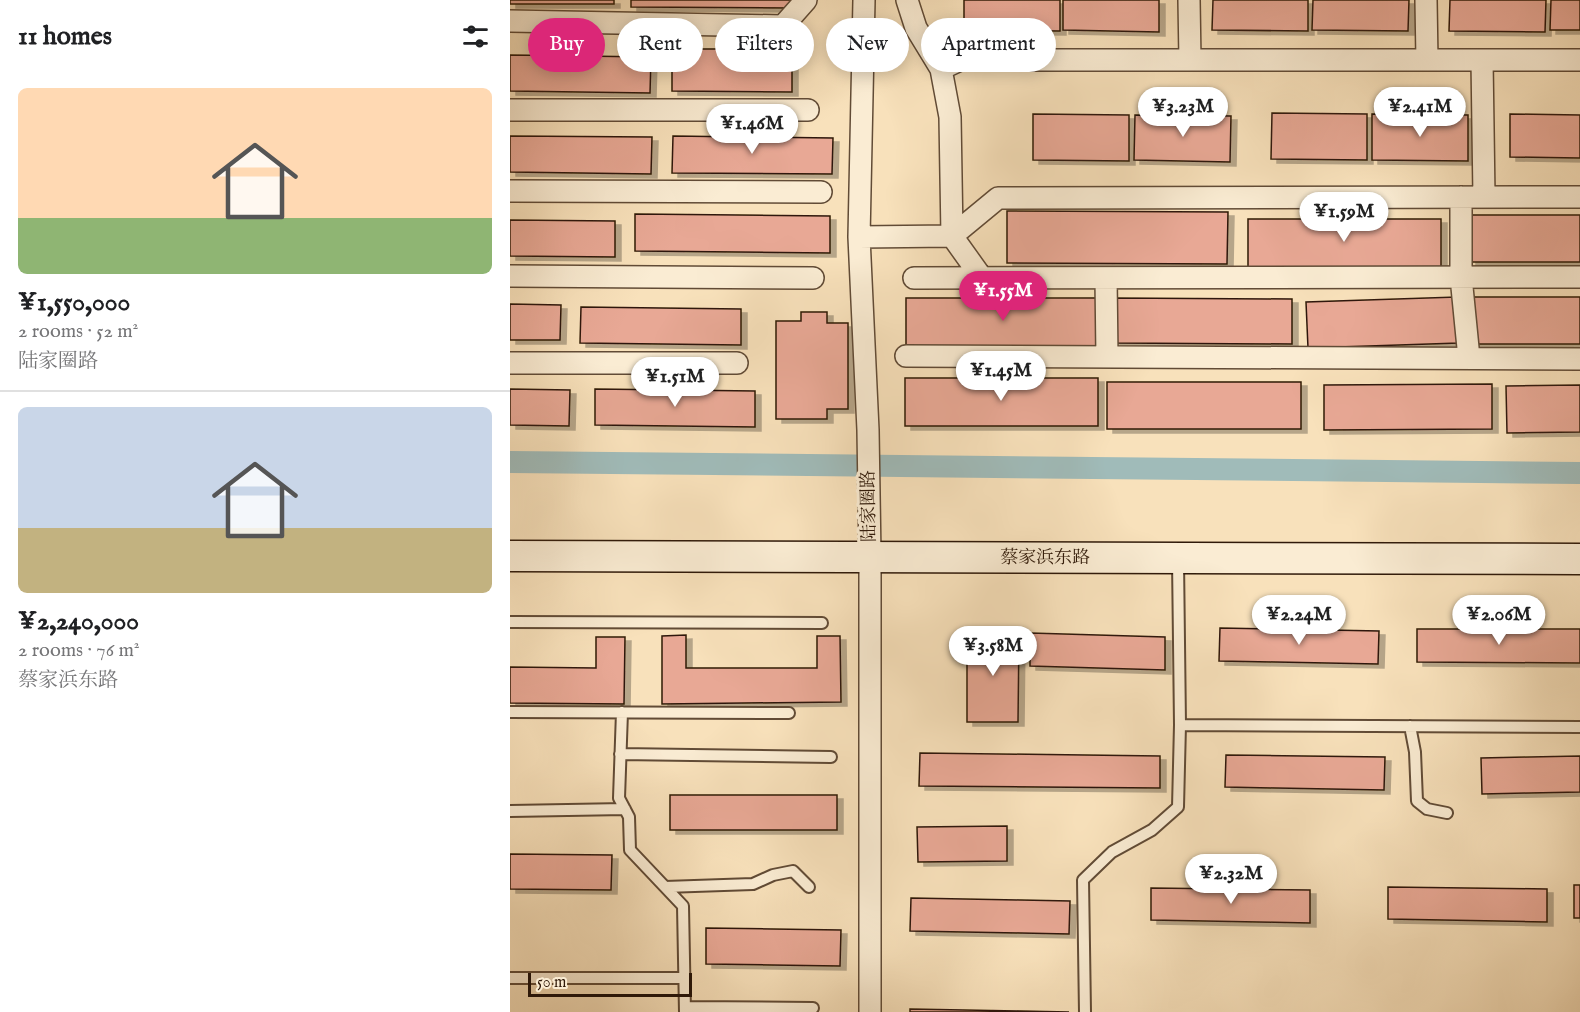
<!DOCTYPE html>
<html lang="en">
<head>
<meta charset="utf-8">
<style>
  :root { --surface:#fff; --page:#f2f2f2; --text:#202124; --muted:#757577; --line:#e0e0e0; --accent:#db2777 }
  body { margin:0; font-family:"IM FELL English","Noto Serif SC",serif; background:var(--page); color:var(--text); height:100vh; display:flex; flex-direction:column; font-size:22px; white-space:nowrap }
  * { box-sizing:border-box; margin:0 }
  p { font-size:20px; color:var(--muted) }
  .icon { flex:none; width:33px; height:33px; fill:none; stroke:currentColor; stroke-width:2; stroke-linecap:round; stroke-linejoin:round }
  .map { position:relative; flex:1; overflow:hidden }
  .panel { display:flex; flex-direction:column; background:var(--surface); width:510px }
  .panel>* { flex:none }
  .top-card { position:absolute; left:18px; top:18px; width:570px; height:54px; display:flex; gap:12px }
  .scale { position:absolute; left:18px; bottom:15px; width:164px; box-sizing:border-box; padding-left:6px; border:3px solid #2f1909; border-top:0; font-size:16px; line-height:21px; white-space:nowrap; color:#2f1909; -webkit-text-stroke:4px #faecd3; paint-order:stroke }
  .price { position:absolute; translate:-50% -51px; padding:0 14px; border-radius:21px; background:#fff; color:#222; font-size:20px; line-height:39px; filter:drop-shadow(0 2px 3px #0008) }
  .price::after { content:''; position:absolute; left:50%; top:36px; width:18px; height:14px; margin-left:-9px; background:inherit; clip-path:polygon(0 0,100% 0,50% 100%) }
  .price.on { background:var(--accent); color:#fff }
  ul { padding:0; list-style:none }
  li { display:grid; align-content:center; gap:12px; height:318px; padding:0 18px }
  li+li { border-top:2px solid var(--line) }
  li span { display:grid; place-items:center; height:186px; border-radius:9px; color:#555 }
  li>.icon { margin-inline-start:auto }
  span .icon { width:108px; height:108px; fill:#fffc; stroke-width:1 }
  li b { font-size:26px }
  h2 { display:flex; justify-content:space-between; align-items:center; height:72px; padding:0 18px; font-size:26px }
  .tag { padding:0 21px; border-radius:27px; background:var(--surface); box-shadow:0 3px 15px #0003; font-size:21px; line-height:54px }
  .tag.on { background:var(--accent); color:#fff }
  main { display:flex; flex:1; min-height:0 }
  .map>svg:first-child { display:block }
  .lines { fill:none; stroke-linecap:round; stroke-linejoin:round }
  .canal { stroke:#a0bbb9; stroke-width:22 }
  .building { fill:#e8a895; stroke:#2f1909; stroke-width:1.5; filter:url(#shadow) }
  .lane-casing { stroke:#614b36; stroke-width:14 }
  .street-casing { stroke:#614b36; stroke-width:24 }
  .secondary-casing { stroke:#2f1909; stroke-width:33 }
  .lane { stroke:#faecd3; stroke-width:10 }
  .street { stroke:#faecd3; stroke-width:21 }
  .secondary { stroke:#faecd3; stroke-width:30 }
  .labels { text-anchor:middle; stroke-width:6; stroke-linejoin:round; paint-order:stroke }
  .street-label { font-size:18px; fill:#2f1909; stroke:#faecd3 }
</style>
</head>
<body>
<main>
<section class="panel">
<h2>11 homes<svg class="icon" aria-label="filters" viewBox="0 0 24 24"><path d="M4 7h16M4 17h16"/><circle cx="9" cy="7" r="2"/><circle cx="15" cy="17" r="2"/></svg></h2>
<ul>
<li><span style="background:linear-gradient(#ffd9b3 70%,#8fb573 0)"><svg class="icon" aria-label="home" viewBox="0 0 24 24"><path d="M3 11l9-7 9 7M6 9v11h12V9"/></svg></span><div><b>¥1,550,000</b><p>2 rooms · 52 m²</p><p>陆家圈路</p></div></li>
<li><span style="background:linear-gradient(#c9d6e8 65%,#c2b280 0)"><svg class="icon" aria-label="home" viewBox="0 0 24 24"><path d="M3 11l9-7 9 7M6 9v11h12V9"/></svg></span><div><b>¥2,240,000</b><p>2 rooms · 76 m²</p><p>蔡家浜东路</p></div></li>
</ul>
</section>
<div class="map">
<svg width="1070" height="1012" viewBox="0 0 1070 1012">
  <defs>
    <filter id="shadow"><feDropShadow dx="6" dy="4" stdDeviation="0" flood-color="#0004"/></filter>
  </defs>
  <rect width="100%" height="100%" fill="#f8e1bb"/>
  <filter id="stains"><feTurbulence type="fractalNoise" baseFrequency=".00333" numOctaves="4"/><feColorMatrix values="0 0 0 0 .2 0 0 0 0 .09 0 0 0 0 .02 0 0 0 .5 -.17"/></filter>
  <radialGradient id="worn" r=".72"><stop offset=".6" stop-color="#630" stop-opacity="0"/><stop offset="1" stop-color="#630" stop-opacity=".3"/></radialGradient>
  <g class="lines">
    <path class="canal" d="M0,462l1070,11"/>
  </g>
  <path class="building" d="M0,0h104v4h-104z
    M121,0h160v8l-160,-1z
    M454,0h96v31l-96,-1z
    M553,0h96v32l-96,-2z
    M703,0h95v31l-96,-1z
    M803,0h96l-1,31 -96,-1z
    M940,0h96l-1,32 -96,-1z
    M1041,0h29v30h-30z
    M162,49h120v43l-120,-1z
    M0,55l141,2 -1,36 -140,-2z
    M762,113l95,1v46l-96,-1z
    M523,114l96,1v46l-96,-1z
    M862,114l96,1v46l-96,-1z
    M1000,114l70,1v43l-70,-1z
    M625,115l96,1 -1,46 -96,-2z
    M0,136l142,1 -1,37 -141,-2z
    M163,136l160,2 -1,36 -160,-1z
    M497,211l221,1 -1,52 -220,-1z
    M125,214l195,2v37l-195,-2z
    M960,215h110v47h-110z
    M738,219h193v48h-193z
    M0,220l105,1v36l-105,-1z
    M947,297l2,46 -151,5 -2,-46z
    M964,297h106v47h-106z
    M396,298h194v48h-194z
    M604,298l178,1v45l-178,-1z
    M0,304l51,1 -1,35h-50z
    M71,307l160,2v36l-161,-2z
    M291,312h26v11h21v86h-21v10h-51v-98h25z
    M395,378h193v48h-193z
    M597,382h194v47h-194z
    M982,384v45l-168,1v-45z
    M1070,385v47l-73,1 -1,-47z
    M0,389l60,1 -1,36 -59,-1z
    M85,389l160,2v36l-160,-2z
    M710,628l159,3 -1,33 -159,-3z
    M907,629h163v34l-163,-1z
    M457,632h52l-1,90h-51z
    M520,633l135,4v33l-135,-4z
    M176,635v33h131v-32h23l1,66 -179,2v-68z
    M86,637h29l-1,67 -114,-1v-36l86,1z
    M410,753l240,3v32l-241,-2z
    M716,755l159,2 -1,33 -159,-3z
    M1070,756v36l-98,2 -1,-36z
    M160,795h167v35h-167z
    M497,826v35l-89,1 -1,-35z
    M0,854l102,1 -1,35 -101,-1z
    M1064,885h6v33h-6z
    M878,887l159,2v33l-159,-3z
    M641,888l159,2v33l-159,-3z
    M401,898l159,3 -1,33 -159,-3z
    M196,928l135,2 -1,36 -134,-2z
    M400,1009l159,3h-159z"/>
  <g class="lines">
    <defs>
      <path id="lane" d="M668,560l2,165 400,2
        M0,622l312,1
        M0,712l279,1
        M112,712l-3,86 10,19 1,33 53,56 2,106
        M900,726l5,26 2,49 10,8 20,4
        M110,754l211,3
        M0,811l115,-2
        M155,887l88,-3 20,-9 20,-4 16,16
        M0,978h175
        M175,1007l128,1
        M575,1012l-2,-132 29,-28 40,-22 26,-23 2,-82"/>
      <path id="street" d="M354,0l-5,237 9,193 2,127v455
        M679,0l1,60
        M916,0l1,60
        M0,21l273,5 23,-26
        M972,60l2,137
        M431,69l19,-9h620
        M0,110h298
        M0,191l311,1
        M951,197v80l8,81
        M349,237l93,-1 -2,-119 -9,-48 -25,-41 -9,-28
        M0,276l303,2
        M404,278l666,-1
        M472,278l-30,-42 46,-38 582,-1
        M596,278l1,79
        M396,356l674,3
        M0,363h227"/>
      <path id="secondary" d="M0,556l1070,3"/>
    </defs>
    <use href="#lane" class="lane-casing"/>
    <use href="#street" class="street-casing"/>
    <use href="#secondary" class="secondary-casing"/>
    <use href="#lane" class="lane"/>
    <use href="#street" class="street"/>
    <use href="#secondary" class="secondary"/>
  </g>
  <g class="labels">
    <g class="street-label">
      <text transform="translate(358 506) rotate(-91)" y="6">陆家圈路</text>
      <text x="535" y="563">蔡家浜东路</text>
    </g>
  </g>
  <rect width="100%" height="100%" filter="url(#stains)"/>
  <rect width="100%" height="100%" fill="url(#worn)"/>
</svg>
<div class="scale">50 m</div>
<b class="price" style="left:673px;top:138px">¥3.23M</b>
<b class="price" style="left:910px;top:138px">¥2.41M</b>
<b class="price" style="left:242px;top:155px">¥1.46M</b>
<b class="price" style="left:834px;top:243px">¥1.59M</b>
<b class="price on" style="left:493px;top:322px">¥1.55M</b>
<b class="price" style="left:491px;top:402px">¥1.45M</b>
<b class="price" style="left:165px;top:408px">¥1.51M</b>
<b class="price" style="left:789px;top:646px">¥2.24M</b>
<b class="price" style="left:989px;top:646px">¥2.06M</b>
<b class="price" style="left:483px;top:677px">¥3.58M</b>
<b class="price" style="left:721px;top:905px">¥2.32M</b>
<div class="top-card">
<a class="tag on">Buy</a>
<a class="tag">Rent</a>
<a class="tag">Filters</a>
<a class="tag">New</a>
<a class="tag">Apartment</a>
</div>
</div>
</main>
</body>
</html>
